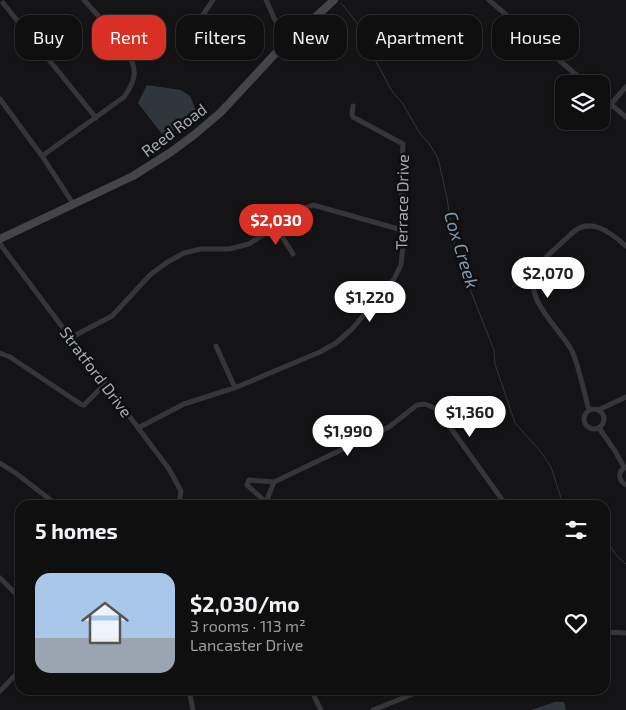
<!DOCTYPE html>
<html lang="en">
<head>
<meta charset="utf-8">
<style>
  :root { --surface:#0f0f10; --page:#181819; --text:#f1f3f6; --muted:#9b9c9f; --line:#2f2f30; --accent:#d93025 }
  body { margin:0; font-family:"Exo 2",sans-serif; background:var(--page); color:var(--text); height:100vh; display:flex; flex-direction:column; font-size:19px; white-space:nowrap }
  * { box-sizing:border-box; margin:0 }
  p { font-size:16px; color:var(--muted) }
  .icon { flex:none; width:28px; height:28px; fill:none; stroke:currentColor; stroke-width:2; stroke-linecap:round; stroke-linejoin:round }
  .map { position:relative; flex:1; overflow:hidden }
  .side { position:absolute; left:15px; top:500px; width:595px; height:195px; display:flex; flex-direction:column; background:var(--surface); border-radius:15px; box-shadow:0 1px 4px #0004,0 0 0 1px var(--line) }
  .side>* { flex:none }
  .banner { position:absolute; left:15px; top:15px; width:596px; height:45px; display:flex; gap:10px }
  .fabs { position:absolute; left:555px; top:75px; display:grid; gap:10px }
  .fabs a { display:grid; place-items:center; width:55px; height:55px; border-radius:10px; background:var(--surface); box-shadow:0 1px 4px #0004,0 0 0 1px var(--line); font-size:25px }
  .price { position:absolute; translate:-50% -42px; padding:0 11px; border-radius:18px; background:#fff; color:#222; font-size:16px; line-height:32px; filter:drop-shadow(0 1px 2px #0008) }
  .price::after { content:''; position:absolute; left:50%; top:30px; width:15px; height:11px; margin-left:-8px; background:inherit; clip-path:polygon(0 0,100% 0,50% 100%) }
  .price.on { background:var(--accent); color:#fff }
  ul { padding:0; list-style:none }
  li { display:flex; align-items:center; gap:15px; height:125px; padding:0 20px }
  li+li { border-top:1px solid var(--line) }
  li span { display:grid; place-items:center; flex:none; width:140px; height:100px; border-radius:15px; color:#555 }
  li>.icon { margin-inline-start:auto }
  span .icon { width:60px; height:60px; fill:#fffc; stroke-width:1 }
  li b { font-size:21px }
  h2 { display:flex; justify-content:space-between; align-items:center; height:60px; padding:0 20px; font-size:21px }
  .tag { padding:0 18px; border-radius:15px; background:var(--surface); box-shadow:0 1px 4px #0004,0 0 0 1px var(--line); font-size:18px; line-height:45px }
  .tag.on { background:var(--accent); color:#fff }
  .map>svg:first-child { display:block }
  .water { fill:#2f373d }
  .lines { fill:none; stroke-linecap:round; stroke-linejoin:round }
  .stream { stroke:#2f373d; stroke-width:1 }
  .street { stroke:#36363a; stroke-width:5 }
  .secondary { stroke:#44454a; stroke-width:8 }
  .labels { text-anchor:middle; stroke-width:5; stroke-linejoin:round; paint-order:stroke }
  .street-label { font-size:16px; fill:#a7acb5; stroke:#0f0f11 }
  .water-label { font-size:18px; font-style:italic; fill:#8299ac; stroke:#0f0f11 }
</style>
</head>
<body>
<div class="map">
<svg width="626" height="710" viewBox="0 0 626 710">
  <rect width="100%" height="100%" fill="#141416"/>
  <path class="water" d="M147,85l34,5 9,6 6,15 -31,27 -27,-35z
    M555,702h9l2,8h-35z"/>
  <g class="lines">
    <path class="stream" d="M341,3l21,26 6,18 24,44 11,13 16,28 11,13 8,13 9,40 6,40 9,31 32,81 1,14 20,59 26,29 10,15 10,31 6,7
      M605,538l12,18 9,8"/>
    <path class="street" d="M266,0l9,20 15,20
      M489,0l98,84
      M3,3l93,115
      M194,28l19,-28
      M601,96l25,21
      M0,99l42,57 32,49
      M611,104l15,-17
      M42,156l82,-59c5,-7 9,-13 10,-21 4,-23 -36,-59 -50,-76
      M276,227l17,27
      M0,244l169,225 12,22 -2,14
      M70,338l42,-22 38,-41 16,-12 18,-10 17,-4h28l20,-5 52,-35 12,-4 89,25
      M216,346l19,42
      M0,353l10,4 72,48h2l21,-21
      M584 419a10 10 0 1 1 20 0a10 10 0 1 1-20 0Z
      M589,410c-5,-17 -10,-44 -17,-59 -11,-22 -50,-52 -36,-80 7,-14 23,-25 34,-36 19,-20 40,-3 56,11
      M598,410l28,-13
      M138,428l46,-24 53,-17 83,-35 16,-9 16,-14 42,-50 7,-14 2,-19 -2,-66 2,-36 -50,-27 -1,-3 1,-8
      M599,428l16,23 9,16
      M0,463l17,11 40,31
      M626,467c-9,5 -8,13 0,18
      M266,502l-19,-17 2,-5 25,2
      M267,505l-1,-3 8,-20 115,-55 28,-22 8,-1 12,5 69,96
      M0,578l20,20
      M605,632l21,1
      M189,690l4,20
      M311,690l10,20
      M0,691l20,-21
      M373,710l50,-20"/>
    <path class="secondary" d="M0,239l133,-63 38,-24 23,-17 27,-23 53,-57 60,-55"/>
  </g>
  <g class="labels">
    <g class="street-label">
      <text transform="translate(174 130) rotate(-37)" y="6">Reed Road</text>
      <text transform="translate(402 202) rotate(-89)" y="6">Terrace Drive</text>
      <text transform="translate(96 372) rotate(53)" y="6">Stratford Drive</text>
    </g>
    <g class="water-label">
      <text transform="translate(461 250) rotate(73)" y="6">Cox Creek</text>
    </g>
  </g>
</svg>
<div class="fabs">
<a><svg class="icon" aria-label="layers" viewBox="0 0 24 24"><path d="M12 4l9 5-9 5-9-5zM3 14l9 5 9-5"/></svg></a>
</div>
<b class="price on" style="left:276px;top:246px">$2,030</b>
<b class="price" style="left:548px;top:299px">$2,070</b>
<b class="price" style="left:370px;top:323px">$1,220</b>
<b class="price" style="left:470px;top:438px">$1,360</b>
<b class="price" style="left:348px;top:457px">$1,990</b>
<div class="banner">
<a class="tag">Buy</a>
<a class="tag on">Rent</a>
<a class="tag">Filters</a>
<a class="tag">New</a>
<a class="tag">Apartment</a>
<a class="tag">House</a>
</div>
<section class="side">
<h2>5 homes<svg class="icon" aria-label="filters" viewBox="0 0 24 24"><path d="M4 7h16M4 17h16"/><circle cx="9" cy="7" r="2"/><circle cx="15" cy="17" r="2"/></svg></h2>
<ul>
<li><span style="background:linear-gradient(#a9c7e8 65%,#9aa5b1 0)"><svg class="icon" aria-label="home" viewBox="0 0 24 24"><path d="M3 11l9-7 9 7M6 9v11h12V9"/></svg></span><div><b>$2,030/mo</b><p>3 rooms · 113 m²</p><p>Lancaster Drive</p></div><svg class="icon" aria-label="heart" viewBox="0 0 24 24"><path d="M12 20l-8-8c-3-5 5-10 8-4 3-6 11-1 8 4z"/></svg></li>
</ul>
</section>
</div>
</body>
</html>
